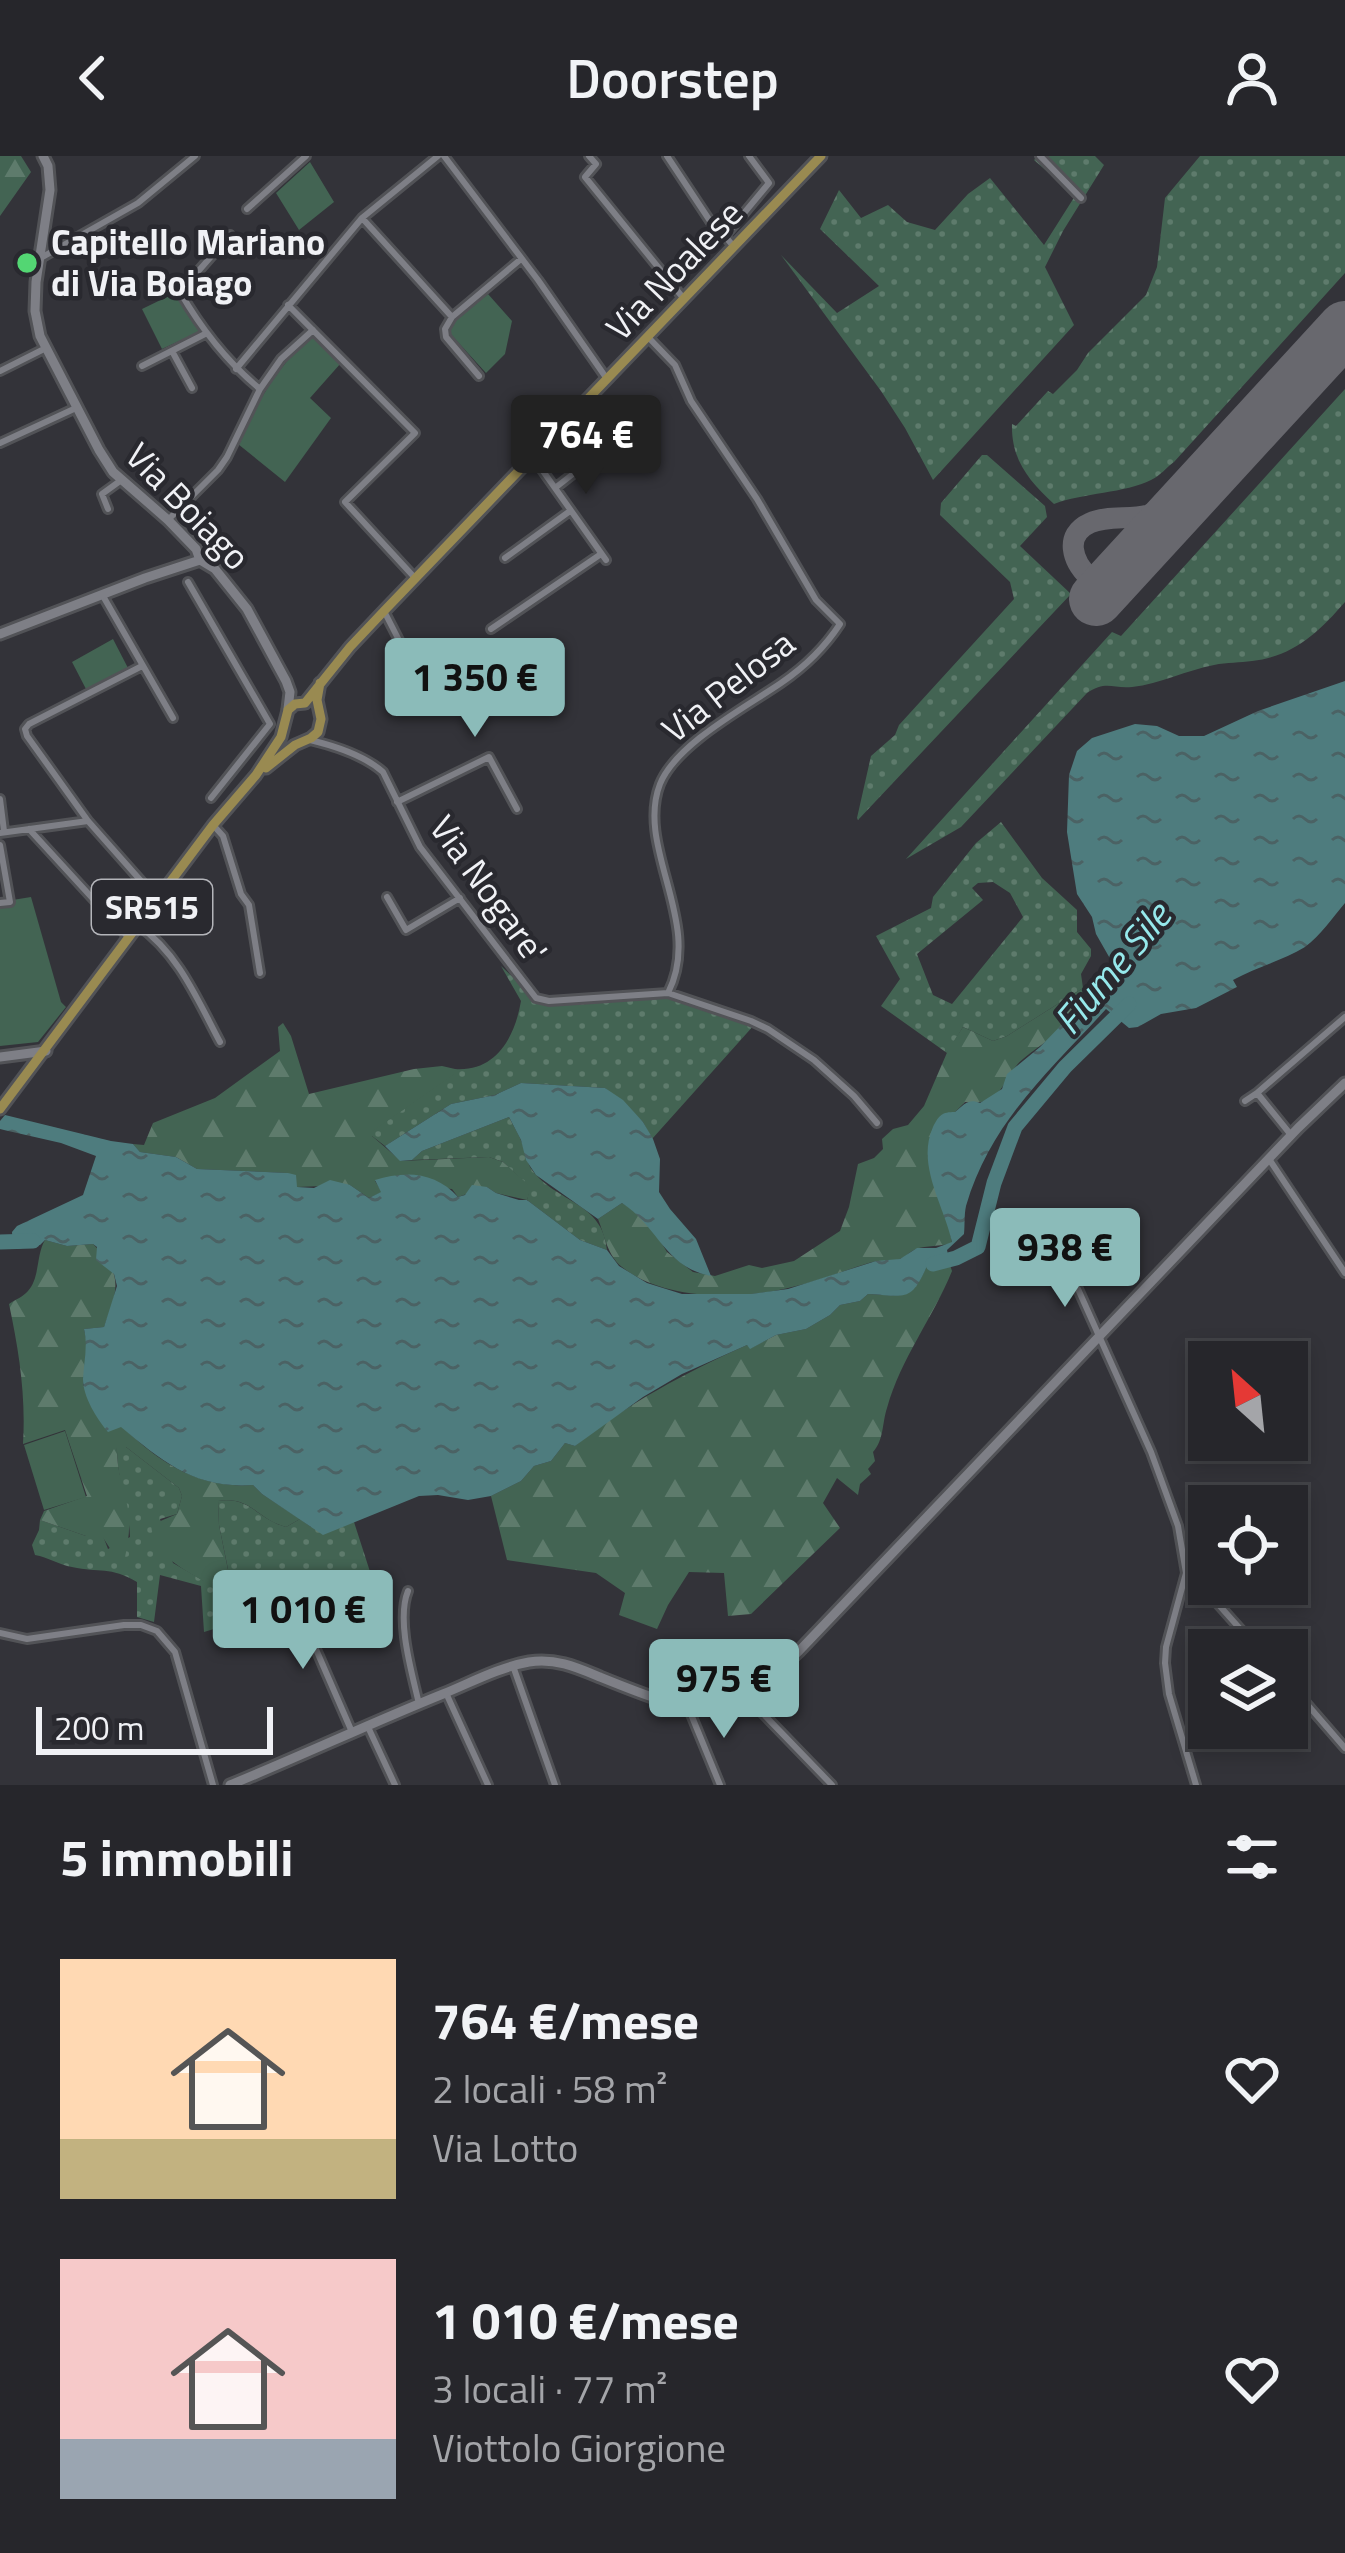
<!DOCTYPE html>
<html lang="it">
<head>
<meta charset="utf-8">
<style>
  :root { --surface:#26262b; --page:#2e2e33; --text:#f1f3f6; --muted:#a4a5a9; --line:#424347; --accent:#8bbbb9 }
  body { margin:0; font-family:"Titillium Web",sans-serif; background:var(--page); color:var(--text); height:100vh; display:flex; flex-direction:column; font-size:45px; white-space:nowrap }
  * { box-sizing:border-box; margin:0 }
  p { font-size:39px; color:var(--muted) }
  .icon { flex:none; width:66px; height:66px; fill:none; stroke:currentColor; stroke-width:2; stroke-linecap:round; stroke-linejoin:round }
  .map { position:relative; height:1629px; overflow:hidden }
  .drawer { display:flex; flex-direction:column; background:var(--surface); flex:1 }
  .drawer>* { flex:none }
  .needle { width:78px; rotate:333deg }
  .tools { position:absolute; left:1188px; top:1185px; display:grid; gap:24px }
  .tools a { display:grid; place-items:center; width:120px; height:120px; border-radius:0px; background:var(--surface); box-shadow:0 6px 18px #0003,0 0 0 3px var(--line); font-size:60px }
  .scale { position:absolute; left:36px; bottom:30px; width:237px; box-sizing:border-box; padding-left:12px; border:6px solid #f0f1f5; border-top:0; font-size:33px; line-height:42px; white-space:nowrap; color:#f0f1f5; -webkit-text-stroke:9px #29292f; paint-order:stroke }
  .price { position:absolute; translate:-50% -102px; padding:0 27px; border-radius:12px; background:var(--accent); color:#111; font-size:39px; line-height:78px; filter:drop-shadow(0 3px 6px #0008) }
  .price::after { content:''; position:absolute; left:50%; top:72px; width:36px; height:27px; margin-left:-18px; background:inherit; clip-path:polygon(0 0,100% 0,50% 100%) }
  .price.selected { background:#222; color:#fff }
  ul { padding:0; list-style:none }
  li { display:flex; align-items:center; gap:36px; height:300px; padding:0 60px }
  li span { display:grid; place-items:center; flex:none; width:336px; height:240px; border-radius:0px; color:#555 }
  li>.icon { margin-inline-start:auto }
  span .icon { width:144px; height:144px; fill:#fffc; stroke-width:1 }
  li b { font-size:51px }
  h2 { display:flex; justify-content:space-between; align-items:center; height:144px; padding:0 60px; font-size:51px }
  header { display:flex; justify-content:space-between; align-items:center; height:156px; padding:0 60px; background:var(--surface); font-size:54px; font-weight:600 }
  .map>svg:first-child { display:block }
  .grass { fill:url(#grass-dots); fill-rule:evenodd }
  .forest { fill:url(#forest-firs) }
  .park { fill:#436453 }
  .water { fill:url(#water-ripples) }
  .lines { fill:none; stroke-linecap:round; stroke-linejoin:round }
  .river { stroke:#4e7c7e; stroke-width:15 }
  .taxiway { stroke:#68686e; stroke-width:21 }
  .runway { stroke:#68686e; stroke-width:54 }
  .street-casing { stroke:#525357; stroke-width:12 }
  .secondary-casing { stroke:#525357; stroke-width:15 }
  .primary-casing { stroke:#525357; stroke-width:15 }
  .street { stroke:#7e7f86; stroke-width:6 }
  .secondary { stroke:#7e7f86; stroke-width:9 }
  .primary { stroke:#998a51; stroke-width:9 }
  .poi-dot { fill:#53d673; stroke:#29292f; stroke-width:4.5 }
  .labels { text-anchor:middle; stroke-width:9; stroke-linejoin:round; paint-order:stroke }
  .shield { fill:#29292f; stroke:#b4b5ba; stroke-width:3 }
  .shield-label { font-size:33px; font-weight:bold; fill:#f0f1f5 }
  .poi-label { font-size:36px; font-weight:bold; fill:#f0f1f5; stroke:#29292f; text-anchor:start }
  .street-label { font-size:36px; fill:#f0f1f5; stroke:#29292f }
  .water-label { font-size:39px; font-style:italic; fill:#96e9ec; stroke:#29292f }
</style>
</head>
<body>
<header><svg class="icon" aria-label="back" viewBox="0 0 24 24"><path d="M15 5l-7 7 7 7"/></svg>Doorstep<svg class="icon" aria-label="person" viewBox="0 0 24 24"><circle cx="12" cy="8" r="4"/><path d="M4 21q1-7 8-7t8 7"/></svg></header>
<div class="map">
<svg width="1345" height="1629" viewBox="0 0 1345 1629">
  <defs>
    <pattern id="grass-dots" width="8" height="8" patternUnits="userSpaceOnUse" patternTransform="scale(3)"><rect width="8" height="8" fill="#436453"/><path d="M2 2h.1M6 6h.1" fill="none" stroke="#5e7b6c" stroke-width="1.8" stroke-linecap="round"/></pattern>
    <pattern id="forest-firs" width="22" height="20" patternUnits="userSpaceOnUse" patternTransform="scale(3)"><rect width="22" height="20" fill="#436453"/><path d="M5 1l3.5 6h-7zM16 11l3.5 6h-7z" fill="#5e7b6c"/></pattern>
    <pattern id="water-ripples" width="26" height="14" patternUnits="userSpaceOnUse" patternTransform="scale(3)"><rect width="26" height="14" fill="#4e7c7e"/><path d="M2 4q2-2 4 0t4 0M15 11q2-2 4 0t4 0" fill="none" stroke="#4b6264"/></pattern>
  </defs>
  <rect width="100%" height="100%" fill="#333339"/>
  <path class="grass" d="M1038,0h57l9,9 -41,66 -18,36 29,58 -141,155 -28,-52 -24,-37 -100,-136 56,58 42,-27 -59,-57 19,-39 22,28 27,-13 19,17 28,8 33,-36 22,-16 54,67 31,-49 -41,-36z
    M1200,0h145v117l-171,189c-7,5 -14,14 -23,18 -25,13 -69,13 -97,24 -25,-23 -43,-44 -42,-80l4,2 32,-35 5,3 24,-24 11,-17 58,-58 11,-28 8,-69z
    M1345,233v213c-27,31 -51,54 -93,59 -12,2 -25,1 -38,4 -27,5 -54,19 -82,22 -19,2 -26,-7 -45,6l-126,134 -55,32 206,-227 9,4z
    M982,299h5l58,51 2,11 -27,29 51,48 -213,226 -1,-2 14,-62 24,-21 4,-10 115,-126 -4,-17 -70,-67 1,-12z
    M1001,666l41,56 35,32v22l14,17v7l-10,18 2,14 -76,48 -14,5 -30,-14 -16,26 -66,-47 19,-27 -24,-43 55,-28 2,-11 43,-54zM993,726l17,11 13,24 -71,87 -19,-9 -16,-41 66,-54 -11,-12 6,-5z
    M501,810l33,31 127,-4 94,31 -103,115 -9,-17 -38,-34 -84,-5 -26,12 -44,9 -66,42 -13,-10v-5l82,-57 1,-5c41,3 60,-32 66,-68z
    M509,961c4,9 10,17 13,26 4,10 4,18 10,27 25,33 71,32 75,80l-27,-10 -53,-40 3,-13 -27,-25 -14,-5 -77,3 10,-9z
    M117,1290l9,1 53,41 3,8 -5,18 -17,5 13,44 31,18 24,-12 -9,-44 -1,-24c32,-5 39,18 68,26l14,-8 11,8 43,-5 20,62 -30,18 -22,-10 -25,10 -2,21 -26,4 -22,-8 -43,13 -3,-46 -41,-11 -6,47 -17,-5v-35c-27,-16 -37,-9 -65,-15 -13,-2 -24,-10 -37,-12l-3,-10 7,-15 1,-10 46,16h17l5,13 22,-12c-1,-31 -14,-60 -13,-91z"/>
  <path class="forest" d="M0,0h21l10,16 -31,44z
    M1083,832l12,11v9c-24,18 -49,32 -72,51 -15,12 -18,30 -30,38 -9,6 -17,6 -28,5l-10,10 -5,120 2,11c-12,4 -26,2 -36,6 -6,2 -10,8 -16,10 -8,3 -19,1 -28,3 -27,8 -52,19 -80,25 -50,13 -128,14 -170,-20 -15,-12 -17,-31 -24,-48l24,-16 13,8 19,20 13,21 26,20 22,4 34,-11 13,3 32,-7 46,-30 9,-24 9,-43 16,-6 9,-9 -1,-10 11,-10 15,-4 16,-19 25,-58 14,-21 30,14 14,-5z
    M283,867l8,13 18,58 105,-25 28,-3 13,3v5l-82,57 -1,5 29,25 88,-4 14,5 28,25 -4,13 -31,-7 -9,-6 -29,10 -6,-8 -77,-8 7,11 -13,6 -19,-13 -54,2 -8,-14 -91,-4 -21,-12 -36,-5 -7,-8 11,1 9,-22 62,-25 65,-47 -2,-24z
    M45,1084l22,6 26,-2c31,31 25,46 11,83l-20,2 3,14 -4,42c46,51 96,106 170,100l9,9 38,25 -14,8c-30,-8 -34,-31 -68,-26l1,24 9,45 -23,12c-25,-15 -51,-27 -54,-57l26,-11 5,-18 -3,-8 -53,-41h-9c-1,22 7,41 11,62 3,18 0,35 -4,53l-6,-1 -16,-25h-16l-46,-16 4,-9 43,-15 -22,-66 -42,14c3,-48 -4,-93 -14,-140 7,-5 14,-7 19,-13 12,-13 8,-36 17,-51z
    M927,1109h8l5,3 10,-3 2,6c-19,47 -51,87 -65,137 -5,15 -3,32 -14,44l2,9 -7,8 3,5 -11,10 -2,11 -21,-17 -14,25 17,25 -89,86 -23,2 -4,-43 -35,-1 -21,33 -11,24 -38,-14 6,-22 -29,-20 -89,-13 -16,-64 30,-15 13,-15 17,-5 14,-18 10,3c53,-43 110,-73 172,-101l4,3 25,-13 30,-6 24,-14 10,-10 20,-4 8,-7c36,2 44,7 59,-29z"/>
  <path class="park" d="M310,6l24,40 -35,28 -23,-37z
    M177,136l24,39 -39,18 -20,-40z
    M488,138l24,27 -7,33 -19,19 -41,-45z
    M312,178l29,29 -31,35 21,20 -46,64 -47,-38c23,-48 36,-72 74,-110z
    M113,483l15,29 -42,21 -14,-27z
    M31,741l30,105 5,5 -28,35 -38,4v-144z
    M65,1275l21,66 -42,13 -20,-65z"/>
  <path class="water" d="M1345,525v222c-12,14 -25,33 -40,44 -23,14 -49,20 -72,33l4,7 -41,21 -35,6 -23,13 -9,1 -23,-19c-57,63 -115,112 -140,197 -2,9 -1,19 -2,28l-17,16 3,15 -10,3 -5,-3 -8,1c-16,37 -22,30 -59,28l-8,7 -20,4 -10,10 -24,14 -30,6 -26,14 -3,-4 -65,29 -39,23 -68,49 -10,-3 -14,18 -17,5 -13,15 -30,15 -23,4 -30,-5 -19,1 -96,39 -61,-41 -9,-9c-58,4 -90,-23 -132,-58l-13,5c-11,-13 -25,-35 -25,-53 1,-18 5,-33 1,-50l20,-2 13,-41 -3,-12 -18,-14 1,-13 -4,-3 -26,2 -22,-6 -5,5 -23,4 -4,-3 -1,-14 5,-6 66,-31 13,-39 -35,-13 -57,-13 -4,-1v-8l5,-6 106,26 22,3 7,8 36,5 21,12 91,4 8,2 1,12 17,1 16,-8 20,5 19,13 12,-6 -6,-12c30,-10 61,-8 83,17l7,-2 7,-10 15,2 9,6 23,7h8l53,40 27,10 12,16 28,17 35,11h69l37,-5 88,-28 24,-2 17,-11h19l16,-6c-8,-37 -36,-77 -19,-115 6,-12 9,-15 22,-15 9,-7 13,-14 25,-9l22,-14 5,-15 33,-27 31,-32 15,-1 9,-6v-9l21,-23 -4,-14 -16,-28 -4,-17 -15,-23 -10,-62 2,-57 8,-24 15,-13 43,-14 22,2 22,10h25l54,-25z
    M521,927l84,5 18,12 20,22 10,17 7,20 -1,33 11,17 26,30 15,37c-47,-9 -52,-49 -89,-73l-24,16 -62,-44 -10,-15 -5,-20 -12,-23 -87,34 -10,9 -12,1 -15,-15 66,-42 44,-9z"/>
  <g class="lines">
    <path class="river" d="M0,1086l33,-1
      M933,1108l23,-6 22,-11 16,-64 21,-56 50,-60 64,-63"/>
    <path class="taxiway" d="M1122,416l-12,6 -21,-1c-16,-15 -26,-42 1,-54 17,-8 40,-3 58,-8 19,-6 34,-16 51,-27"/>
    <path class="runway" d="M1096,443l249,-271"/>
    <defs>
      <path id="street" d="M444,0l94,124 69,99
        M589,0l7,8 -11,13 99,122
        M667,0l51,77 7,3 9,11
        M1040,0l41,42
        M247,53l59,-53
        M362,62l90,99
        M230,79l-50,57c22,38 46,69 80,97
        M725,80l44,-53 -20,-27
        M39,103l99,-56 57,-47
        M288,149l127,128 -70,69 70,76
        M648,181l27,28 16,36 66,98 59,101 24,24c-15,23 -37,44 -59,59 -35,24 -105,61 -121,101 -25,64 44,139 8,209
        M172,195l20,37
        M142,210l63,-32
        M236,213l126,-151 76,-62
        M0,215l46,-23
        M479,220l-33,-39 -1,-8 7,-12 69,-58
        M0,287l76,-35
        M533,301l73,103
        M555,332l32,-25
        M108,353l-6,-15 18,-13
        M168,364l50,-50 9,-13 33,-68 21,-30 32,-29
        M505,402l65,-47
        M188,426l82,142 -59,74
        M103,440l70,122
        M384,455l41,80 15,-7
        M491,473l110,-75
        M142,510l-113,58 -4,5 2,7 61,85 69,78
        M310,584c25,6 54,15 73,32l37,75 116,151 13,3 119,-8 83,28 17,8 46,31 40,36 23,27
        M0,643l4,32
        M397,646l92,-45 28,52
        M213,669l10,11 18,58 8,11 11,68
        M29,673l99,108
        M0,677l88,-12
        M0,689l10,57 -10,1
        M387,741l19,33 54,-32
        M138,769c41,29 59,74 82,117
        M1245,945l12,-8
        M1291,979l-34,-42 88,-76
        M1269,1003l76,114
        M1018,1085c26,12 43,25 60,48l73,163 27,74 8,47 -20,74 -1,16 4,31 27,91
        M1186,1417l7,3 66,74
        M408,1435c-12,29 4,82 11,113
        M291,1436l61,140
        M0,1477l27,6 97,-14h17l16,6 18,21 38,133
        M513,1510l42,119
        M1287,1525l58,67
        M446,1537l42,92
        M746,1540l86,89
        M688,1551l32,78
        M368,1571l27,58"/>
      <path id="secondary" d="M43,0l5,10 2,24 -14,92 -1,29 5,25 59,114 14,22 55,48 28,29 4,11 15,9 32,40 39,72 4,11 -2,17
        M0,478l145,-56 55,-18
        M0,901l46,-6
        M230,1629c71,-29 141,-62 213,-91 27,-11 57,-27 86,-32 27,-4 47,5 71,15 94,38 121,49 199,-26l499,-523 47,-45"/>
      <path id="primary" d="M305,547l45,-56 34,-36 437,-455
        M266,612l29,-23 16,-7 7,-6 3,-13 -4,-19 3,-17
        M0,953l213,-284 43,-50 25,-38 7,-27 7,-6 10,-1"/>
    </defs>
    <use href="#street" class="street-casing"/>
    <use href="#secondary" class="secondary-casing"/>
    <use href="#primary" class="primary-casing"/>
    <use href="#street" class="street"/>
    <use href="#secondary" class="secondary"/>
    <use href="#primary" class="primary"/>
  </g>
  <circle class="poi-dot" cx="27" cy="107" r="12"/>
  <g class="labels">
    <rect class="shield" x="92" y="724" width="120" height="54" rx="9"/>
    <g class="shield-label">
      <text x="152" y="763">SR515</text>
    </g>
    <g class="poi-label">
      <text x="51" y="99">Capitello Mariano<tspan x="51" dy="41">di Via Boiago</tspan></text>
    </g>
    <g class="street-label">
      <text transform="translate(674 114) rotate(-46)" y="13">Via Noalese</text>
      <text transform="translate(188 350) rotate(46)" y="13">Via Boiago</text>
      <text transform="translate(728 530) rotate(-38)" y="13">Via Pelosa</text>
      <text transform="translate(489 733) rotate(54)" y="13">Via Nogare'</text>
    </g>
    <g class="water-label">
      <text transform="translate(1112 812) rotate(-50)" y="14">Fiume Sile</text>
    </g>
  </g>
</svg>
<div class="tools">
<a><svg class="needle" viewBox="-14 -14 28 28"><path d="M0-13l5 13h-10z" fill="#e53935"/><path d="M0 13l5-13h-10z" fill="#a4a5a9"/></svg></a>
<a><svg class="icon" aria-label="locate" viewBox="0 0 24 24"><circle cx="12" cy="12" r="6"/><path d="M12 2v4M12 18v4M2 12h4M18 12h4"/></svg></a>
<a><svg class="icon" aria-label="layers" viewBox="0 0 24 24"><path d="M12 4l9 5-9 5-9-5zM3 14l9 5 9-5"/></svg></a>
</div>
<div class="scale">200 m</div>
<b class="price selected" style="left:586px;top:341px">764 €</b>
<b class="price" style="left:475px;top:584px">1 350 €</b>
<b class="price" style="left:1065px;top:1154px">938 €</b>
<b class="price" style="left:303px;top:1516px">1 010 €</b>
<b class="price" style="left:724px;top:1585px">975 €</b>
</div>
<section class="drawer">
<h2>5 immobili<svg class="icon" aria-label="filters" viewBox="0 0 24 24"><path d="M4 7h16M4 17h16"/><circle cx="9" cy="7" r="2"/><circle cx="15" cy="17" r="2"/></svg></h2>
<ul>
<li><span style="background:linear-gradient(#ffd9b3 75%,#c2b280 0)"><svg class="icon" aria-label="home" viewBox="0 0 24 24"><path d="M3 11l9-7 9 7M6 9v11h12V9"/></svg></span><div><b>764 €/mese</b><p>2 locali · 58 m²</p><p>Via Lotto</p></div><svg class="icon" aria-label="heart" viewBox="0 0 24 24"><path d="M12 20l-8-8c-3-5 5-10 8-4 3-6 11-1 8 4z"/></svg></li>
<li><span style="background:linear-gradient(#f6c9c9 75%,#9aa5b1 0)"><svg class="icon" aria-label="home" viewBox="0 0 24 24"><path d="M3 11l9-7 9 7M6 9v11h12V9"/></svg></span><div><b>1 010 €/mese</b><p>3 locali · 77 m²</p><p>Viottolo Giorgione</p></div><svg class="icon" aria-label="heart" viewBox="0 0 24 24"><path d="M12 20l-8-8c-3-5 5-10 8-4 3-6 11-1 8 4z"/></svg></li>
</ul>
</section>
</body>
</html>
